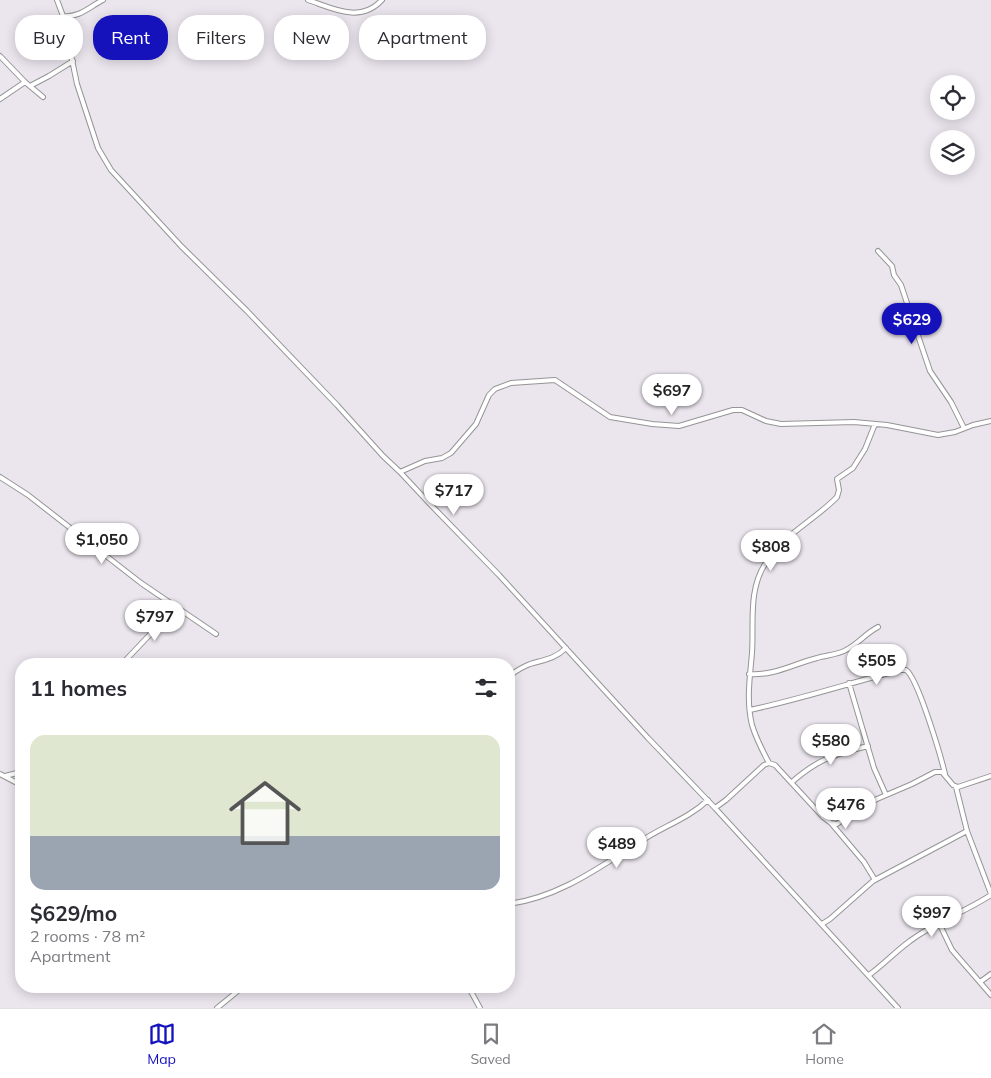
<!DOCTYPE html>
<html lang="en">
<head>
<meta charset="utf-8">
<style>
  :root { --surface:#fff; --page:#f7f7f7; --text:#2b2b33; --muted:#7c7c81; --line:#e1e1e2; --accent:#1511bb }
  body { margin:0; font-family:Mulish,sans-serif; background:var(--page); color:var(--text); height:100vh; display:flex; flex-direction:column; font-size:19px; white-space:nowrap }
  * { box-sizing:border-box; margin:0 }
  p { font-size:16px; color:var(--muted) }
  .icon { flex:none; width:28px; height:28px; fill:none; stroke:currentColor; stroke-width:2; stroke-linecap:round; stroke-linejoin:round }
  .map { position:relative; flex:1; overflow:hidden }
  .panel { position:absolute; left:15px; top:658px; width:500px; height:335px; display:flex; flex-direction:column; background:var(--surface); border-radius:20px; box-shadow:0 2px 12px #0003 }
  .panel>* { flex:none }
  .top-card { position:absolute; left:15px; top:15px; width:500px; height:45px; display:flex; gap:10px }
  .buttons { position:absolute; left:930px; top:75px; display:grid; gap:10px }
  .buttons a { display:grid; place-items:center; width:45px; height:45px; border-radius:50%; background:var(--surface); box-shadow:0 2px 12px #0003; font-size:25px }
  .price { position:absolute; translate:-50% -42px; padding:0 11px; border-radius:18px; background:#fff; color:#222; font-size:16px; line-height:32px; filter:drop-shadow(0 1px 2px #0008) }
  .price::after { content:''; position:absolute; left:50%; top:30px; width:15px; height:11px; margin-left:-8px; background:inherit; clip-path:polygon(0 0,100% 0,50% 100%) }
  .price.selected { background:var(--accent); color:#fff }
  ul { padding:0; list-style:none }
  li { display:grid; align-content:center; gap:10px; height:265px; padding:0 15px }
  li span { display:grid; place-items:center; height:155px; border-radius:15px; color:#555 }
  li>.icon { margin-inline-start:auto }
  span .icon { width:90px; height:90px; fill:#fffc; stroke-width:1 }
  li b { font-size:21px }
  h2 { display:flex; justify-content:space-between; align-items:center; height:60px; padding:0 15px; font-size:21px }
  .pill { padding:0 18px; border-radius:20px; background:var(--surface); box-shadow:0 2px 12px #0003; font-size:18px; line-height:45px }
  .pill.selected { background:var(--accent); color:#fff }
  .tabs { display:flex; justify-content:space-around; align-items:center; height:70px; border-top:1px solid var(--line); background:var(--surface); font-size:14px; color:var(--muted) }
  .tabs a { display:grid; justify-items:center; gap:2px }
  .tabs .selected { color:var(--accent) }
  .map>svg:first-child { display:block }
  .lines { fill:none; stroke-linecap:round; stroke-linejoin:round }
  .street-casing { stroke:#959595; stroke-width:6 }
  .street { stroke:#fff; stroke-width:4 }
</style>
</head>
<body>
<div class="map">
<svg width="991" height="1008" viewBox="0 0 991 1008">
  <rect width="100%" height="100%" fill="#ebe5ee"/>
  <g class="lines">
    <defs>
      <path id="street" d="M57,0l6,16 14,68 21,64 13,22 70,76 66,65 90,94 46,51 17,16 29,31 70,72 149,163 67,70 183,200
        M308,0c24,8 52,24 74,0
        M63,16c16,2 26,-9 40,-16
        M0,56l25,26 18,15
        M30,86l19,-10 24,-15
        M0,99l25,-17
        M878,251l14,15 2,9 7,10 8,24 21,62 21,31 13,26
        M400,472l25,-11 17,-3 9,-5 25,-29 13,-29 6,-6 16,-6 44,-3 55,37 42,7 27,2 54,-16h9l24,11 15,3 73,-2 33,3 51,10 17,-3 18,-7 18,-4
        M0,477l28,18 113,88 75,51
        M122,664l36,-38 20,-17
        M749,674c25,2 44,-10 68,-16 10,-3 20,-3 29,-8 12,-6 20,-17 32,-23
        M509,676c7,-5 13,-9 21,-12 13,-4 25,-5 36,-16
        M849,683l25,85 12,27
        M750,710c51,-11 100,-27 150,-40h6c12,8 35,87 39,104
        M769,763c-7,-13 -13,-25 -17,-38 -6,-25 -2,-48 0,-72 2,-30 -4,-62 13,-89 16,-28 50,-44 72,-67l2,-7 -2,-11 16,-11 12,-19 10,-25
        M0,774l21,11
        M5,776l16,-4
        M792,782c26,-23 43,-28 76,-36
        M956,787l11,44 24,63
        M715,808l11,-8 38,-35 5,-2 6,2 48,52 8,6 6,1 22,-16 18,-9 35,-15 23,-12h7l11,13 5,2 33,-11
        M831,823l33,39 11,18
        M509,904c52,-7 93,-39 137,-66 21,-13 44,-21 62,-38
        M939,923l13,27 39,45
        M822,924l8,-5 43,-38 94,-50
        M869,975c14,-10 27,-24 41,-34 25,-19 55,-29 81,-46
        M980,982l11,-8
        M468,986l12,22
        M217,1008l27,-22"/>
    </defs>
    <use href="#street" class="street-casing"/>
    <use href="#street" class="street"/>
  </g>
</svg>
<div class="buttons">
<a><svg class="icon" aria-label="locate" viewBox="0 0 24 24"><circle cx="12" cy="12" r="6"/><path d="M12 2v4M12 18v4M2 12h4M18 12h4"/></svg></a>
<a><svg class="icon" aria-label="layers" viewBox="0 0 24 24"><path d="M12 4l9 5-9 5-9-5zM3 14l9 5 9-5"/></svg></a>
</div>
<b class="price selected" style="left:912px;top:345px">$629</b>
<b class="price" style="left:672px;top:416px">$697</b>
<b class="price" style="left:454px;top:516px">$717</b>
<b class="price" style="left:102px;top:565px">$1,050</b>
<b class="price" style="left:771px;top:572px">$808</b>
<b class="price" style="left:155px;top:642px">$797</b>
<b class="price" style="left:877px;top:686px">$505</b>
<b class="price" style="left:831px;top:766px">$580</b>
<b class="price" style="left:846px;top:830px">$476</b>
<b class="price" style="left:617px;top:869px">$489</b>
<b class="price" style="left:932px;top:938px">$997</b>
<div class="top-card">
<a class="pill">Buy</a>
<a class="pill selected">Rent</a>
<a class="pill">Filters</a>
<a class="pill">New</a>
<a class="pill">Apartment</a>
</div>
<section class="panel">
<h2>11 homes<svg class="icon" aria-label="filters" viewBox="0 0 24 24"><path d="M4 7h16M4 17h16"/><circle cx="9" cy="7" r="2"/><circle cx="15" cy="17" r="2"/></svg></h2>
<ul>
<li><span style="background:linear-gradient(#dfe7d0 65%,#9aa5b1 0)"><svg class="icon" aria-label="home" viewBox="0 0 24 24"><path d="M3 11l9-7 9 7M6 9v11h12V9"/></svg></span><div><b>$629/mo</b><p>2 rooms · 78 m²</p><p>Apartment</p></div></li>
</ul>
</section>
</div>
<nav class="tabs">
<a class="selected"><svg class="icon" aria-label="map" viewBox="0 0 24 24"><path d="M3 6l6-2 6 2 6-2v14l-6 2-6-2-6 2zM9 4v14M15 6v14"/></svg>Map</a>
<a><svg class="icon" aria-label="saved" viewBox="0 0 24 24"><path d="M7 4h10v16l-5-4-5 4z"/></svg>Saved</a>
<a><svg class="icon" aria-label="home" viewBox="0 0 24 24"><path d="M3 11l9-7 9 7M6 9v11h12V9"/></svg>Home</a>
</nav>
</body>
</html>
